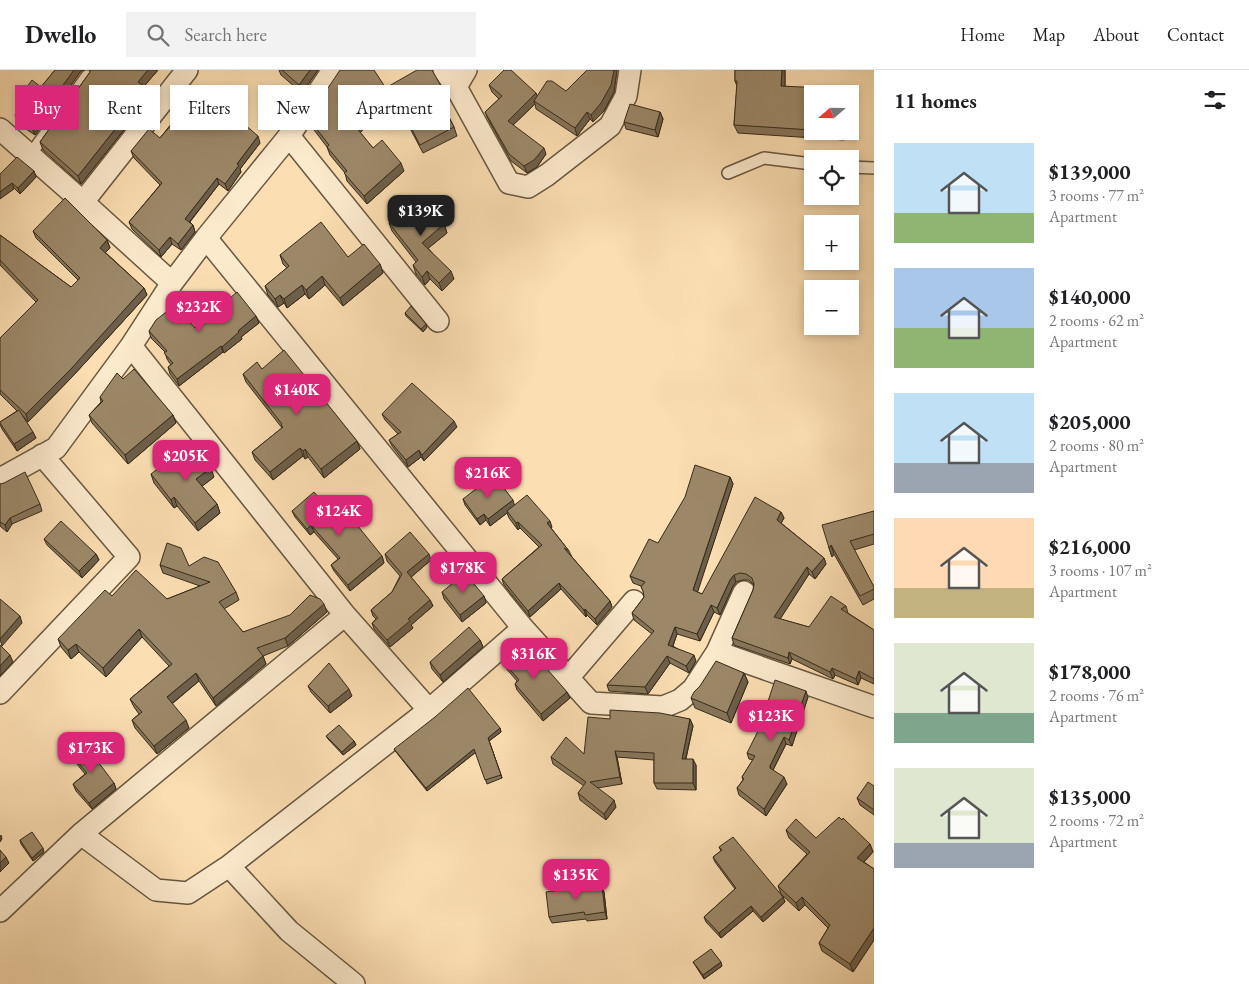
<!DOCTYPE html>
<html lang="en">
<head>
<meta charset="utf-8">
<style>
  :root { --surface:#fff; --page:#f2f2f2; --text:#202124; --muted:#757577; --line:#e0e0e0; --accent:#db2777 }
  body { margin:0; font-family:"EB Garamond",serif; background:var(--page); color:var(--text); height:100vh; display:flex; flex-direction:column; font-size:19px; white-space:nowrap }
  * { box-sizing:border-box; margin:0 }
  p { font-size:16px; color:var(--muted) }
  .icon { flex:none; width:28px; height:28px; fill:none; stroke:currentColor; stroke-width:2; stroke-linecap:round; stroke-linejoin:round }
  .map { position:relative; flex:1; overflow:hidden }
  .sheet { display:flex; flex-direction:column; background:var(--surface); width:375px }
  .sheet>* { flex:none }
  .top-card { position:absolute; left:15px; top:15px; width:475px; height:45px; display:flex; gap:10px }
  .needle { width:32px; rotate:250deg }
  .fabs { position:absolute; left:804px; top:15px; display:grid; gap:10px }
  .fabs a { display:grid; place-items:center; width:55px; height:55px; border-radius:0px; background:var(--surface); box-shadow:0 2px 8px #0003; font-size:25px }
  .price { position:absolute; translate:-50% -42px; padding:0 11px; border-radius:10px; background:var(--accent); color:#fff; font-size:16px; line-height:32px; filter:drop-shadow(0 1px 2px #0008) }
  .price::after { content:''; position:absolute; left:50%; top:30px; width:15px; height:11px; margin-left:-8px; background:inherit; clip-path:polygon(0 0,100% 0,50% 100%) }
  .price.on { background:#222; color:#fff }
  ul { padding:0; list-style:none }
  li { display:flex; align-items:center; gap:15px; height:125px; padding:0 20px }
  li span { display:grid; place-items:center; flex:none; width:140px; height:100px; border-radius:0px; color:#555 }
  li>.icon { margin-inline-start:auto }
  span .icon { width:60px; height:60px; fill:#fffc; stroke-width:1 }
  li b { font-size:21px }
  h2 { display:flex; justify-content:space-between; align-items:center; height:60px; padding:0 20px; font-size:21px }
  .tag { padding:0 18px; border-radius:0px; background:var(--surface); box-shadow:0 2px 8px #0003; font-size:18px; line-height:45px }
  .tag.on { background:var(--accent); color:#fff }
  header { display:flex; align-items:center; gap:30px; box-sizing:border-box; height:70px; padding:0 25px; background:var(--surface); border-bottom:1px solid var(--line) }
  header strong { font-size:24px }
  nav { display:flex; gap:28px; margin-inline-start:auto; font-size:18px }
  .search { width:350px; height:45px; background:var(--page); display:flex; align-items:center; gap:12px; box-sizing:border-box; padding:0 18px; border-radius:0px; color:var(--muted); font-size:19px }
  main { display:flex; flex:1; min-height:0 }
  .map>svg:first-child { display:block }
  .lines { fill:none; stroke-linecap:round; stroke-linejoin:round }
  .service-casing { stroke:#675740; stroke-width:14 }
  .minor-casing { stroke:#675740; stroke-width:24 }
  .service { stroke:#fceacd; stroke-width:11 }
  .minor { stroke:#fceacd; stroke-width:21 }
  .wall { fill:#86755a; stroke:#362a1a }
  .shaded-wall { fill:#6d5f4a; stroke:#362a1a }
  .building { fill:#9c8869; stroke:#362a1a }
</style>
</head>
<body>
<header>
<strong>Dwello</strong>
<div class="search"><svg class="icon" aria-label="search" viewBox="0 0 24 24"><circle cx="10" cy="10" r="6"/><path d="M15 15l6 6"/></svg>Search here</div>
<nav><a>Home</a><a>Map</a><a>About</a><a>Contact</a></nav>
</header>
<main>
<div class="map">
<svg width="874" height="914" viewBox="0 0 874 914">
  <rect width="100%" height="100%" fill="#fbdeb2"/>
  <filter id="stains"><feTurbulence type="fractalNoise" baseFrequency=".004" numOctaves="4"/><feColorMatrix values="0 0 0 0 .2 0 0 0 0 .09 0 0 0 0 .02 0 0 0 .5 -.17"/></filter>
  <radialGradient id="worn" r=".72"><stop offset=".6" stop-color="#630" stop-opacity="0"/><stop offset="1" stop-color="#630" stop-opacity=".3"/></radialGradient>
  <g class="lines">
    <defs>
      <path id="service" d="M30,85l57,-79
        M850,97l24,1
        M728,103l36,-15 48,6"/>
      <path id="minor" d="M444,0l12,17 10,-17
        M456,17l53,96 19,4 19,-12 63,-49 16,-30 4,-26
        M0,59l83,73 89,81
        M289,66l149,185
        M83,132l104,-132
        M206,168l317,390 68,75 72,4 17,-7 13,-11 24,-37 27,-60
        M131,276l214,269 84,95
        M0,409l56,-31 75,-102 41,-63 34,-45 83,-102 44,-66
        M717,582l157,55
        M568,608l66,-77
        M0,623l129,-136 -87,-102
        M81,764l75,56 32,3 41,-27 200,-156 94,-82
        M229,796l60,65 65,53
        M0,841l81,-77 264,-219"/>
    </defs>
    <use href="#service" class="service-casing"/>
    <use href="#minor" class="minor-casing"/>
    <use href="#service" class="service"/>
    <use href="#minor" class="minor"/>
  </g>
  <path class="wall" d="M55,0h29l-3,1 -46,64 -18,-12 -2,-8 6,-8 -3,-8 23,-12z
    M90,0h68l-14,16 6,11 -69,87 -38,-34 -3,-8 50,-70z
    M279,0h39l-16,23 -21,-18z
    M587,0h30l-3,22 -10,19 -11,11 -3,-3 -13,17 -41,-27 -1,-5 -22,21 33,29 -9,13 -10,6 -16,-12 -23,-42 -3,-7 14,-13 -7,-7 -3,-7 47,8 1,3 29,-5z
    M735,0h50v16l27,8v37h32v9l-106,-7 -4,-8 3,-39 -2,-5z
    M389,16l56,7 4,8 -6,4 11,22 3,9 -34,17 -31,-59z
    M390,28l-30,35 13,15 31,23 -37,33 -20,-23 -2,-8 -15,-18 -3,-8 -16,-21 -3,-8z
    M182,32l78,41 -20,26 1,3 -13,19 -9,-7 -29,38 3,3 2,7 -14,18 -9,-6 -11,13 -29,-28 -3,-7 31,-37 -26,-27 -3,-7 29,-13 24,-30z
    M660,42l3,7 -5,18 -32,-8 -2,-7z
    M34,101l2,6 -16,17 -20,-20z
    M389,153l55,1 3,9 -19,15 26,31 -12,12 -12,-12 -5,6 -9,-11 -3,-9 3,-3 -24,-31z
    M33,161l74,9 3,8 -5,4 39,36 3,7 -75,82 -44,45 -5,-6 13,22 -19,13 -15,-22 -2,-5v-2l17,-11 -17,-17v-56l36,-36 -36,-37v-30l71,52 7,-7 -42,-42z
    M280,185l68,2 32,7 3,9 -40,33 -18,-21 -16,14 -4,-5 -18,14 -3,-5 -6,4 -10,-12 -3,-9 22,-18 -4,-4z
    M405,243l22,14 -4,5 -17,-16z
    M256,246l3,7 -18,14 1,2 -18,14 -1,-1 -44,34 -9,-12 -2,-7 3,-2 -4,-6 -2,-7 -14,-14 -2,-7 46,-3z
    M262,299l95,72 3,8 -36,29 -16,-21 -3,2 -2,-3 -30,24 -18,-20 -3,-8 30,-24 -36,-46 -3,-8z
    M123,309l50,36 3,8 -48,41 -36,-41 -3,-8 12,-13 -1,-5z
    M382,344l75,13 -33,34 -3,-4 -13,10 -16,-21 -3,-6 9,-6 -13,-14z
    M151,404l63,3 -12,9 15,18 3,9 -22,18 -21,-25 -3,2 -20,-25z
    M730,407l3,7 -36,108 5,2 79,-82 3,6 -3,5 43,35 2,6 -11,15 -6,-5 -29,45 29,8 37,-21 2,7 26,17v54l-13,-6 -3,7 -23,-10 -2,4 -41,-20 -2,5 -56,-19 -2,-7 21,-48 1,-5 -5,-5h-7l-6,2 -3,4 -13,29 -6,-3 -14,29 -23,-7 -4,12 23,15 -7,12 -19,-10 -22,31 -39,-3 -2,-6 45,-51 -18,-14 -2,-7 12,-16v-4l-3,-7 -8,-3 -3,-7 28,-33z
    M0,414l40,20 2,7 -30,13 -5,8 -7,-6z
    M463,429l52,6 37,22 -1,1 18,23 3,6 38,44 2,6 -15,18 -10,-10 -1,2 -25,-28 -31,28 -26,-32 -2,-6 37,-32 -19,-19 -2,2 -9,-12 -2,-5 -17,13 -4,-6 -6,5 -15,-20z
    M292,441l40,2 50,43 2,7 -34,28 -16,-20 -3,-6 7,-6 -24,-27 -4,3 -15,-18z
    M874,441v33l-20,6 20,37v12l-11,6 -29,-51 -2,3 -3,-9z
    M44,469l52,15 3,6 -17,18 -35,-33z
    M385,484l46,6 -20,17 19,23 3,6 -22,19 2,3 -23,19 -16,-18 -2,-6 4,-4 -3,-3 -2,-6 21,-18 8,-16 -13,-15z
    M160,495l29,1 47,26 3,8 -15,9 19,23 84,-20 -39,34 -25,10 3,8 -50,42 -17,-25 -27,23 17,24 -32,26 -22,-26 -3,-8 7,-6 -5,-7 -4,-8 39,-33 -27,-29 -36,40 -27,-25 -8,7 -10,-12 -3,-8 54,-43 55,3 33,-13 -37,-13z
    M442,522l42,4 2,7 -24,19 -18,-23z
    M480,570l3,7 -40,35 -11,-13 -2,-7z
    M502,590l36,4 29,28 3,6 -27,23 -26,-31 -2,-6 2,-3 -13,-15z
    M744,603l4,9 -17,41 -36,-15 -4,-10z
    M308,616l44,10 -22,17 -19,-21z
    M808,627l-16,49 -6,-2 -13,26 14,14 -21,32 -27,-21 -2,-7 6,-8 -1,-3 11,-17 -4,-1 -2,-6z
    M610,649h80l3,7 -7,33 10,6v25l-39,-1 -3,-6v-23l-37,-3 5,27 -25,4 19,19 -10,13 -26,-20 -2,-7 6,-7 -31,-22 -2,-7 33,-3z
    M500,658l1,4 -12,9 13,37 -15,6 -11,-32 -49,39 -31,-39 -2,-3z
    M326,666l28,5 2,4 -13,10 -15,-16z
    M70,683l44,30 2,6 -24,20 -16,-18 -3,-7 12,-10 -12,-15z
    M874,716v29l-14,-10 -3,-7z
    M786,760l30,8 54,6 3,8 -9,10 10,7v71l-21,32 -31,-21 -3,-8 9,-15 -23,-23 -6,6 -18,-17 -3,-8 29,-32 -18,-16z
    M20,770l24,12 -11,9 -12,-17z
    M719,777l64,50 2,5 -22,20 -10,-11 -32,27 -15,-16 -2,-5 31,-28 -20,-27 -2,-5 8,-6z
    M580,819l24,3 3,27 -20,2 -1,-2 -34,4 -3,-6z
    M693,892l29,4 -18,13 -9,-14z"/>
  <path class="shaded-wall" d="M74,0h7v1l-46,64 -3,-7z
    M148,0h10l-17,20 -3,-8z
    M310,0h8l-16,23 -3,-8z
    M614,0h3l-3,22 -10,19 -11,11 -2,-7z
    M782,0h3v24l-4,-8z
    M147,19l3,8 -69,87 -3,-8z
    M387,20l3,8 -32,37 -2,-8z
    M536,23l3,7 -5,1 1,3 -25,24 -2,-7z
    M587,42l3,7 -13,17 -2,-8z
    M660,42l3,7 -5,18 -3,-7z
    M841,61h3v9z
    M258,66l2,7 -20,26 1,3 -13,19 -3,-7 12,-20z
    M544,78l2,6 -9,13 -10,6 -3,-7z
    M401,93l3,8 -37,33 -3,-8z
    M34,101l2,6 -16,17 -2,-6z
    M217,108l2,6 -32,41 -2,-6z
    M12,113l2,6 -14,10v-7z
    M444,154l3,9 -22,18 -3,-8z
    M193,155l2,7 -14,18 -3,-6z
    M170,167l2,7 -11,13 -2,-7z
    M107,170l3,8 -7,7 -3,-7z
    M380,194l3,9 -40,33 -3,-8z
    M427,201l3,8 -5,6 -3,-8z
    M451,201l3,8 -12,12 -3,-8z
    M322,206l3,9 -16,14 -3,-9z
    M302,215l3,9 -18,14 -3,-9z
    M144,218l3,7 -75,82 -44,45 -2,-8z
    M280,225l4,8 -6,4 -3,-8z
    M256,246l3,7 -18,14 1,2 -18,14 -2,-6 16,-16z
    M426,254l1,3 -4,5 -2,-3z
    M221,276l2,6 -44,34 -2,-7z
    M173,345l3,8 -48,41 -3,-9z
    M454,351l3,6 -33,34 -2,-6z
    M33,362l3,6 -19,13 -3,-7z
    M357,371l3,8 -36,29 -3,-9z
    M300,378l3,8 -30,24 -3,-8z
    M305,379l3,8 -3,2 -2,-8z
    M419,380l2,7 -13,10 -2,-7z
    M211,398l3,9 -14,11 -4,-9z
    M730,407l3,7 -37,113 -3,-7z
    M174,427l3,9 -3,2 -3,-8z
    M513,430l2,7 -25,19 -2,-7z
    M217,434l3,9 -22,18 -3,-8z
    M781,442l3,6 -5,9 -2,-7z
    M484,444l2,6 -6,5 -3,-6z
    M10,448l2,6 -5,8 -2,-7z
    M550,451l2,6 -2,3 -3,-7z
    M518,452l2,6 -2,2 -2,-7z
    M311,455l3,7 -4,3 -3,-6z
    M831,475l3,9 -2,3 -3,-9z
    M96,484l3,6 -17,18 -3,-7z
    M429,484l2,6 -22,19 -2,-7z
    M382,486l2,7 -34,28 -2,-6z
    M824,488l2,6 -11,15 -3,-7z
    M807,497l2,7 -32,50 -3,-7z
    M734,505l2,7 -3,4 -13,29 -3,-7 13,-28z
    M559,513l2,6 -31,28 -2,-6z
    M484,526l2,7 -24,19 -2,-7z
    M430,530l3,6 -22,19 2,3 -23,19 -3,-7 21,-21z
    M610,531l2,6 -15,18 -2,-6z
    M324,534l3,8 -39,34 -3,-8z
    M711,535l3,7 -14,29 -3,-7z
    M585,539l2,6 -1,2 -2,-7z
    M20,546l2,7 -20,23 -2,-7z
    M675,557l2,7 -6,17 -3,-6z
    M139,559l3,8 -36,40 -3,-9z
    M480,570l3,7 -40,35 -3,-7z
    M76,574l3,8 -8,7 -3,-9z
    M789,582l3,7 -2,5 -2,-6z
    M10,585l3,7 -13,14v-10z
    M694,585l2,6 -7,12 -3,-7z
    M263,586l3,8 -50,42 -3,-8z
    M667,586l3,7 -22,31 -3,-7z
    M832,598l3,7 -2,4 -3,-7z
    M859,601l2,7 -3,7 -2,-6z
    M196,603l3,8 -29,24 -3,-8z
    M744,603l4,9 -17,41 -4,-10z
    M349,619l3,7 -22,17 -2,-7z
    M806,621l2,6 -16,49 -3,-6z
    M567,622l3,6 -27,23 -2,-7z
    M690,649l3,7 -9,39 -2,-6z
    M186,650l3,8 -32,26 -3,-8z
    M500,658l1,4 -12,9 13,37 -14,-40z
    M784,667l2,7 -14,28 -2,-6z
    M354,671l2,4 -13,10 -1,-3z
    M474,679l2,3 -49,39 -1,-3z
    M615,681l2,6 5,27 -2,-7z
    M693,689l3,6v25l-3,-7z
    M784,707l3,7 -21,32 -2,-7z
    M114,713l2,6 -24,20 -3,-6z
    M614,730l2,7 -10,13 -2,-6z
    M1,765l1,4 -2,3v-5z
    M870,774l3,8 -13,14 -3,-8z
    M43,778l1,4 -11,9 -1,-3z
    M6,787l3,6 -9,9v-9z
    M602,816l2,6 3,27 -2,-7z
    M783,827l2,5 -22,20 -2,-5z
    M802,827l3,8 -6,6 -3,-8z
    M751,836l2,5 -32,27 -2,-5z
    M874,858v12l-21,32 -3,-8z
    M721,892l1,4 -18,13 -1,-4z"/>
  <path class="building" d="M55,0h19l-42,58 -17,-13 8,-12 -5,-4 14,-19 9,7z
    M90,0h58l-10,12 9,7 -69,87 -38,-34 50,-70z
    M282,0h28l-11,15z
    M340,0h34l13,20 -31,37 17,21 9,-8 19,23 -37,33 -20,-23 3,-2 -20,-24 2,-2 -21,-27z
    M417,0h15l13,23 -7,4 16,30 -34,18 -31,-59z
    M504,0h7l25,23 -28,28 36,27 -10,12 -10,6 -15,-12 -24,-42 17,-16 -13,-11z
    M587,0h27l-3,15 -10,18 -10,12 -4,-3 -12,16 -41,-27 13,-20h5l14,10z
    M735,0h47l-1,16 62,3v5h-31v36l-78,-5 3,-44h-2z
    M193,18l26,21 3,-4 36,31 -21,28 2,1 -14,19 -8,-6 -32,41 8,6 -15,19 -8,-7 -11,13 -30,-28 33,-39 -31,-32 18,-22 11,9 27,-32 -5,-4z
    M630,34l30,8 -5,18 -31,-8z
    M17,87l17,14 -16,17 -6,-5 -12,9v-18z
    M422,126l22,28 -22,19 29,28 -12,12 -12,-12 -5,6 -9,-12 5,-5 -29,-37z
    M65,128l42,42 -7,8 44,40 -74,82 -44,44 -26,-24v-52l38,-38 -38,-40v-25l71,52 9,-9 -47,-47z
    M321,152l27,35 16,-13 16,20 -40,34 -18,-22 -16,14 -4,-5 -18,14 -4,-4 -5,4 -10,-13 24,-20 -9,-11z
    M237,222l19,24 -18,15 1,1 -17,15 -1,-1 -44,33 -9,-12 5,-4 -9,-10 3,-2 -18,-20 7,-11 19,-15 20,23z
    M411,236l15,18 -5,5 -16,-16z
    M284,280l73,91 -36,28 -16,-20 -2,2 -3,-3 -30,24 -18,-20 31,-25 -2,-2 1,-1 -39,-50 14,-12 5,7z
    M134,299l39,46 -48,40 -36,-40 14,-14 -3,-4 17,-24 6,6z
    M412,313l42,38 -32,34 -3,-5 -13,10 -17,-20 12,-8 -19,-18z
    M19,340l14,22 -19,12 -14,-21v-1z
    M191,373l20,25 -15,11 21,25 -22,19 -21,-26 -3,3 -20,-26z
    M695,395l35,12 -37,113 9,4 53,-97 26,15 -4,8 47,38 -12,14 -5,-5 -33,50 35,10 22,-31 15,10 -5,3 33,21v49l-15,-8 -3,8 -24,-11 -2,4 -41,-20 -1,6 -56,-20 21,-48 1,-6 -2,-6 -6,-4 -6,-1 -6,2 -4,5 -13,28 -6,-3 -14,29 -22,-7 -7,18 26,10 -8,11 -19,-10 -22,31 -38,-2 47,-54 -22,-18 12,-16 -1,-6 -2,-4 4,-5 -15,-6 19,-37 9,4 27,-46z
    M25,402l15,32 -30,14 -5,7 -5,-3v-38l4,-1z
    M494,405l19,25 -25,19 -4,-5 -7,5 -14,-20z
    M314,422l18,21 9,-8 41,51 -34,29 -17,-20 9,-7 -29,-33 -4,4 -15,-18z
    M527,425l23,26 -3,2 22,28 -5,-3 46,53 -15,18 -10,-10 -1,1 -25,-27 -31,28 -26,-32 40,-34 -24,-23 -2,1 -9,-12z
    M874,441v23l-24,7 24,46v2l-14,7 -29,-51 -2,3 -7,-23z
    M61,451l35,33 -17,17 -35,-32z
    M410,462l19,22 -22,18 23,28 -22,19 2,2 -23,19 -15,-17 6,-5 -7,-8 21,-18 10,-18 -17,-20z
    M167,473l14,5 8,18 15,-9 14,5 18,30 -17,10 24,30 47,-17 20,-20 10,4 4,5 -39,34 -28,10 6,8 -50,42 -17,-25 -29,24 19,23 -32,26 -22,-26 10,-8 -12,-13 42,-35 -33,-35 -36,39 -27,-24 -8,6 -10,-11 47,-49 7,6 24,-26 31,29 43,-17 -50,-17z
    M465,503l19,23 -24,19 -18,-23z
    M0,529l20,17 -20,23z
    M469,557l11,13 -40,35 -10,-13z
    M520,574l18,20 3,-2 26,30 -26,22 -26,-30 4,-4 -17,-20z
    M0,575l10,10 -10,11z
    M716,591l28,12 -17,40 -36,-15 3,-6 6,-6z
    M329,593l20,26 -21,17 -20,-20z
    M775,610l31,11 -17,49 -5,-3 -14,29v2l14,9 -20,32 -27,-21 7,-9 -2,-2 13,-21 -8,-3 12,-24z
    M468,618l32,40 -12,10 13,37 -16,5 -11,-31 -48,39 -32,-39 41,-32z
    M610,640l50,3 30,6 -8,40h11v24h-39v-30l-39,-2 5,26 -30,5 24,18 -10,14 -26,-21 8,-11 -35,-25 15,-20 18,17 4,-37 22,2z
    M339,655l15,16 -12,11 -16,-16z
    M83,672l31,41 -25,20 -16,-19 14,-11 -17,-20z
    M868,712l6,4v24l-17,-12z
    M839,747l3,3 1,-2 27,26 -13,14 17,11v59l-24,36 -31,-21 11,-18 -28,-28 -6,6 -18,-17 32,-34 -24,-22 10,-11 20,19z
    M32,762l11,16 -11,10 -12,-18z
    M733,767l50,60 -22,20 -10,-11 -32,27 -15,-16 32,-29 -23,-31 9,-7 -3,-3z
    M0,780l6,7 -6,6z
    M602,816l3,26 -20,3 -1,-3 -35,5 -3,-25 33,-5 1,2z
    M711,879l10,13 -18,13 -10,-13z"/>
  <rect width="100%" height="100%" filter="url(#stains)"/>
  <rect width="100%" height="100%" fill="url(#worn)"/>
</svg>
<div class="fabs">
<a><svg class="needle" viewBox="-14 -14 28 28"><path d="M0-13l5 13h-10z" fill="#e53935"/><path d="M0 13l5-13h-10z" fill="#757577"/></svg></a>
<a><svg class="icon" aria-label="locate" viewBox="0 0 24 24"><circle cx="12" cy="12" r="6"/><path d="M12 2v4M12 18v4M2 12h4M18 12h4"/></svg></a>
<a>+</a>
<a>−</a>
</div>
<b class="price on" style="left:421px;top:167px">$139K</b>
<b class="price" style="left:199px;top:263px">$232K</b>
<b class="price" style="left:297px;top:346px">$140K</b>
<b class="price" style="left:186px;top:412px">$205K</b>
<b class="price" style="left:488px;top:429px">$216K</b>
<b class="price" style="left:339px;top:467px">$124K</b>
<b class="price" style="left:463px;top:524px">$178K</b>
<b class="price" style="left:534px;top:610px">$316K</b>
<b class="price" style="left:771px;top:672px">$123K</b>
<b class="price" style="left:91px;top:704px">$173K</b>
<b class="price" style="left:576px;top:831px">$135K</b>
<div class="top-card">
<a class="tag on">Buy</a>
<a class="tag">Rent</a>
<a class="tag">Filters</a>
<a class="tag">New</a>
<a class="tag">Apartment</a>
</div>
</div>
<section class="sheet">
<h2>11 homes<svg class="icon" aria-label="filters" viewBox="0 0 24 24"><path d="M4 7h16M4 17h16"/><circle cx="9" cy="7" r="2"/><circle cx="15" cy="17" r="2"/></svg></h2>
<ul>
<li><span style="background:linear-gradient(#bfe0f5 70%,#8fb573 0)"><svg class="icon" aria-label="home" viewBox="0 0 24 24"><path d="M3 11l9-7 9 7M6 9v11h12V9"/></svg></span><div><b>$139,000</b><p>3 rooms · 77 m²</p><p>Apartment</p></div></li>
<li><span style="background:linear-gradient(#a9c7e8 60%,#8fb573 0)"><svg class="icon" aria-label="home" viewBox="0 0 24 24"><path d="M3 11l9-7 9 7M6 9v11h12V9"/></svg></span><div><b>$140,000</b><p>2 rooms · 62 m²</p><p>Apartment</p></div></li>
<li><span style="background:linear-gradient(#bfe0f5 70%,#9aa5b1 0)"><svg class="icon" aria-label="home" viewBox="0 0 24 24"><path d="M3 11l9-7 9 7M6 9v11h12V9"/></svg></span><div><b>$205,000</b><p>2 rooms · 80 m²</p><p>Apartment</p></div></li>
<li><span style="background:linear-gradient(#ffd9b3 70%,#c2b280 0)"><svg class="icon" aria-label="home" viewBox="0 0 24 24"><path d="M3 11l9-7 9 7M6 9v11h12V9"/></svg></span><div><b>$216,000</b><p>3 rooms · 107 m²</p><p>Apartment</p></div></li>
<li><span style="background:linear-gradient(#dfe7d0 70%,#7fa58c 0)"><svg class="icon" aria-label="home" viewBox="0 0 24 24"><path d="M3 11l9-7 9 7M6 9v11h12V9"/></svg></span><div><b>$178,000</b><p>2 rooms · 76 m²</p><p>Apartment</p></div></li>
<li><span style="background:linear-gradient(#dfe7d0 75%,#9aa5b1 0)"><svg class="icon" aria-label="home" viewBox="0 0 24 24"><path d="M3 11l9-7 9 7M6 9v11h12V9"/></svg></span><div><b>$135,000</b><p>2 rooms · 72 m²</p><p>Apartment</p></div></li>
</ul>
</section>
</main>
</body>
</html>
